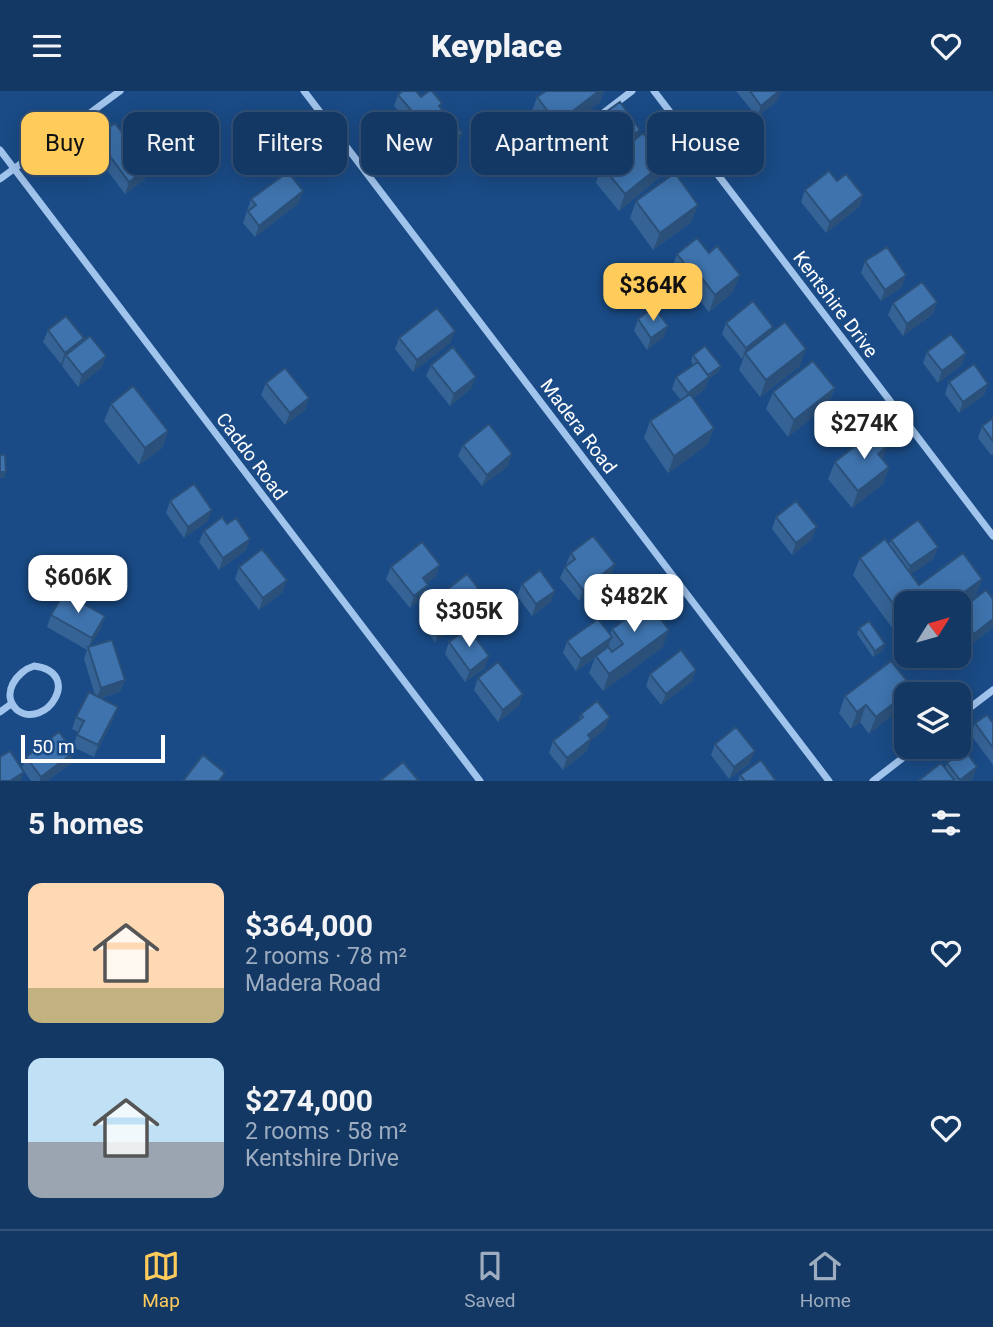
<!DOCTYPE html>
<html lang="en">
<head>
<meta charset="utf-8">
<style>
  :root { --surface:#143864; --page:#1d3f6a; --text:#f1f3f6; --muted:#9dacbf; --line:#335278; --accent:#ffcc5c }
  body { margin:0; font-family:Roboto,sans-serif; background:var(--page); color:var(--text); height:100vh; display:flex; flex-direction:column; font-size:26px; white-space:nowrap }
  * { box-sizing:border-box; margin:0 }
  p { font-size:23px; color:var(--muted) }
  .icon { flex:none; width:38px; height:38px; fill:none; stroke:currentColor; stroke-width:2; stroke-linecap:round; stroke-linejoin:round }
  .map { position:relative; height:690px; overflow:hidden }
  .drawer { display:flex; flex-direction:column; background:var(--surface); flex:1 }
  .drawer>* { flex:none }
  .hud { position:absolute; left:21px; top:21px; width:952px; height:63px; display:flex; gap:14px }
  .needle { width:46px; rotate:53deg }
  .fabs { position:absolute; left:894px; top:500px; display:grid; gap:14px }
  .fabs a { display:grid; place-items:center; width:77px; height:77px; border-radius:14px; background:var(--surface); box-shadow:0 4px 18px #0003,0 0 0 2px var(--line); font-size:35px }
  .scale { position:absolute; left:21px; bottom:18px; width:144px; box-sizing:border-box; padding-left:7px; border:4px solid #fff; border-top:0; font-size:19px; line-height:24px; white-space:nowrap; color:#fff; -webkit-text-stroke:5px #1a4b86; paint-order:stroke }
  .price { position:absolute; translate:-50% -60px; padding:0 16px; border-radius:14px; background:#fff; color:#222; font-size:23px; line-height:46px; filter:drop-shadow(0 2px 4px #0008) }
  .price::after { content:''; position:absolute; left:50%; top:42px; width:21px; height:16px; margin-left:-10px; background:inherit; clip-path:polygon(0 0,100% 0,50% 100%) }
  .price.current { background:var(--accent); color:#111 }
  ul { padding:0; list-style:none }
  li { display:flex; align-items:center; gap:21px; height:175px; padding:0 28px }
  li span { display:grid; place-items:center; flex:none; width:196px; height:140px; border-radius:14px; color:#555 }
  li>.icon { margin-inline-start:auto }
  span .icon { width:84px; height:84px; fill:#fffc; stroke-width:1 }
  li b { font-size:30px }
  h2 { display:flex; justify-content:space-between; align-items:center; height:84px; padding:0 28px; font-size:30px }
  .chip { padding:0 24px; border-radius:14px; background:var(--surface); box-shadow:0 4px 18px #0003,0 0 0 2px var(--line); font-size:24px; line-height:63px }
  .chip.current { background:var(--accent); color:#111 }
  header { display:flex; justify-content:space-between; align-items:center; height:91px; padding:0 28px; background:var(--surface); font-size:32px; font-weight:800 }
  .tabs { display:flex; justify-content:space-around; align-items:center; height:98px; border-top:2px solid var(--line); background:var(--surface); font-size:19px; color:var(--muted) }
  .tabs a { display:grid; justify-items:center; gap:4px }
  .tabs .current { color:var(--accent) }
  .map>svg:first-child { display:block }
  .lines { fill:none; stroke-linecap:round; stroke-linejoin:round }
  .street { stroke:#a1c4ec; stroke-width:7 }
  .wall { fill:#356395 }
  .shaded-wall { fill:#2b5079 }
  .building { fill:#3e73ad; stroke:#2b5079; stroke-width:2 }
  .labels { text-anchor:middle; stroke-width:5; stroke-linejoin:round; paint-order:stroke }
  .street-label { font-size:19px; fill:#fff; stroke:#1a4b86 }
</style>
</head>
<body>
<header><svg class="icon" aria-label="menu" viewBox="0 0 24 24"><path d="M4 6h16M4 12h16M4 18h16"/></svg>Keyplace<svg class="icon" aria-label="heart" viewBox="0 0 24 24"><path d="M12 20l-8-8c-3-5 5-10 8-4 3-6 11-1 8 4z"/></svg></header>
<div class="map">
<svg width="993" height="690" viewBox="0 0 993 690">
  <rect width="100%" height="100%" fill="#1a4b86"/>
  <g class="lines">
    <path class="street" d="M304,0l525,690
      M654,0l339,445
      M564,52l68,-52
      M0,59l480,631
      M0,88l120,-88
      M34,575c50,6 12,65 -17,44 -17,-16 0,-39 17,-44z
      M0,621l11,-8
      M959,625l34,-26
      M873,690l44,-34"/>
  </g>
  <path class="wall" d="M546,0h58l-4,11 -49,38 -20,-26 6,-17z
    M736,0h45l-4,10 -20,16z
    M398,4l23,2 19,11 22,25 -4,12 -13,11 -14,-15 -4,4 -33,-39z
    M578,41l59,5 22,41 -40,33 -23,-28 4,-12 -8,6 -20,-28z
    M96,46l52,31 -4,12 -19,14 -34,-45z
    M837,90l26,14 -4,12 -33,26 -25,-31 4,-12z
    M251,108l48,4 -44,34 -12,-14z
    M636,110l62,4 -7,17 -38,28 -23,-32z
    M677,163l56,38 -24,20 -21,-26 -3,3 -14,-18z
    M865,170l37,26 -21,14 -20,-28z
    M937,211l-4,12 -30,22 -15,-21 5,-12z
    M638,228l26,18 -17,13 -13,-19z
    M726,232l44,11 30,32 -40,31 -21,-27 5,-13 -2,2 -20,-25z
    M48,239l35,11 23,15 -4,11 -24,20 -16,-21 1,-3 -2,1 -18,-22z
    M399,247l52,4 -38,30 -18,-23z
    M927,261l35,13 -24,18 -15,-20z
    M693,264l28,11 -3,6 -10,8 -3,9 -12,9 21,30 -7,17 -39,28 -24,-35 6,-17 31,-21 -9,-11 4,-12 17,-12 -2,-4z
    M431,274l41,23 -22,18 -24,-30z
    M949,291l39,2 -4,11 -25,18 -14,-19z
    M266,292l43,15 -4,12 -20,15 -24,-30z
    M835,297l-7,17 -40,32 -22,-28 7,-17z
    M111,313l57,27 -6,17 -23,17 -35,-44z
    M993,327v36l-2,1 -13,-17 4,-12z
    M463,354l45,21 -26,20 -24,-30z
    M882,368l7,8 -6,17 -31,24 -24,-29 7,-17z
    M170,410l38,20 -24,17 -18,-25z
    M776,426l36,22 -20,16 -20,-26z
    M227,433l23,15 -4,11 -27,20 -20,-28 5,-11z
    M891,449l47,7 -5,12 -22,15 8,11 63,-6 -6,17 -17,8h-53v28l-7,5 -46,-62 7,-17 29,-14z
    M571,462l40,23 -32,25 -19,-23z
    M239,476l44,25 -24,18 -24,-31z
    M391,476l45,9 -9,7 1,2 -4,11 -14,12 -24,-29z
    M522,493l29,18 -19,14 -15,-20z
    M484,505l-4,12 -45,34 -12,-15 4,-12 3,-2 -1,-1 5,-12z
    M993,508v28l-23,19 -11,-14v-21z
    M625,516l38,40 -60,44 -14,-18 6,-15 -19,13 -13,-18 4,-12 43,-6 2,-6 7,-5z
    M51,524l50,13 -11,18 35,34 -5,12 -19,6 13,20 -20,39 -21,-10 5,-15 -6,-3 4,-12 19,-22 -11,-36 3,-9 -40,-23z
    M859,537l24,22 -10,7 -16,-23z
    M449,551l36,26 -20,14 -20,-28z
    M924,565h29l-1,3 -16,12z
    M696,579l-4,11 -31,24 -15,-19 4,-12z
    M478,587l41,28 -21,16 -24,-32z
    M913,597l-3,7h-4l-37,39 -9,-12 -9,7 -12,-16 6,-17z
    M581,623l24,15 -15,12 -3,10 -24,19 -14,-17 4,-12 25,-20z
    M975,632h18v42l-22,-30z
    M715,653l35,19 -21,16 -18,-24z
    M26,666l44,7 -23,17h-16l-9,-13z
    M947,672l26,16 -3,2h-52l27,-12z
    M740,684l36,6h-38z"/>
  <path class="shaded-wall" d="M599,0h5l-4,11 -49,38 6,-17z
    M779,0h2l-4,10 -20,16 4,-11z
    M436,38l-5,12 -4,4 4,-12z
    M640,39l-6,17 -32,19 -2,5 -8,6 6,-17z
    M462,42l-4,12 -13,11 4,-11z
    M666,70l-7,17 -40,33 6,-17z
    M148,77l-4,12 -19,14 4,-12z
    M303,100l-4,12 -44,34 4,-11z
    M863,104l-4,12 -33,26 4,-11z
    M698,114l-7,17 -38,28 7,-17z
    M695,178l-7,17 -3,3 6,-17z
    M740,184l-7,17 -24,20 6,-17z
    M906,184l-4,12 -21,14 4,-11z
    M937,211l-4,12 -30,22 4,-12z
    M668,235l-4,11 -17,13 4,-12z
    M773,236l-5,11 -23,15 -1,4 -2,2 4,-11z
    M455,240l-4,11 -38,30 4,-12z
    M84,247l-4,12 -14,5 -3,8 -2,1 4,-11z
    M806,258l-6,17 -40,31 6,-17z
    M966,262l-4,12 -24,18 4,-12z
    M106,265l-4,11 -24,20 4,-12z
    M721,275l-3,6 -10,8 -3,9 -21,15 4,-11z
    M476,286l-4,11 -22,18 4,-12z
    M988,293l-4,11 -25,18 4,-11z
    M835,297l-7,17 -40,32 6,-17z
    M309,307l-4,12 -20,15 5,-12z
    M714,337l-7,17 -39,28 6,-17z
    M168,340l-6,17 -23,17 6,-17z
    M887,356l-6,17 -3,-10z
    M512,363l-4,12 -26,20 5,-11z
    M889,376l-6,17 -31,24 6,-17z
    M0,381h6l-2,6h-4z
    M212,419l-4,11 -24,17 4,-11z
    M817,436l-5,12 -20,16 4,-12z
    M250,448l-4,11 -27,20 4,-12z
    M938,456l-5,12 -27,19 4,-12z
    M615,473l-4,12 -32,25 4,-11z
    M440,474l-4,11 -17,14 4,-12z
    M982,488l-6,17 -17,12v-4h-11z
    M287,489l-4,12 -24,18 4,-12z
    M428,494l-4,11 -14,12 4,-12z
    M555,500l-4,11 -19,14 4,-12z
    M484,505l-4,12 -45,34 4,-11z
    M105,525l-4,12 -13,22 4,-12z
    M906,528v13l-7,5 6,-17z
    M993,528v8l-23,19 4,-12z
    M669,539l-6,17 -60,44 6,-17z
    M612,546l-5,12 -31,22 5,-12z
    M885,553l-2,6 -10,7 2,-6z
    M489,565l-4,12 -20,14 5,-11z
    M944,565h9l-1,3 -16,12 4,-12z
    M696,579l-4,11 -31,24 5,-11z
    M125,589l-5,12 -24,7 5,-11z
    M913,597l-3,7h-4v10l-37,29 7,-17z
    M523,603l-4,12 -21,16 5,-12z
    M866,614l-6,17 -9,7 6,-17z
    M118,616l-4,11 -20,39 4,-12z
    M610,626l-5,12 -15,12 -3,10 -24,19 4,-12 21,-23z
    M755,660l-5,12 -21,16 5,-12z
    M74,661l-4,12 -23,17h-7l1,-4z
    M977,676l-4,12 -3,2h-10z
    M24,681l-3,9h-11z"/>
  <path class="building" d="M402,0h14l5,6 8,-6h3l10,12 -3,3 23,27 -13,12 -13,-16 -5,4 -33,-38z
    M546,0h53l-42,32 -20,-26z
    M750,0h29l-18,15z
    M620,11l20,28 -42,30 -20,-28z
    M115,32l33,45 -19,14 -33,-45z
    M643,42l23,28 -41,33 -23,-28z
    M829,80l8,10 9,-7 17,21 -33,27 -25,-32z
    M288,81l15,19 -44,35 -11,-15 8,-6 -5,-6z
    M675,82l23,32 -38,28 -24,-32z
    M697,147l12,15 8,-7 23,29 -25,20 -20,-26 -4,3 -14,-18z
    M887,156l19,28 -21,15 -20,-29z
    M922,191l15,20 -30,22 -14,-21z
    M753,210l20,26 -27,21 -20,-25z
    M654,216l14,19 -17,12 -13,-19z
    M437,217l18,23 -38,29 -18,-22z
    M66,225l18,22 -19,15 -17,-23z
    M785,231l21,27 -40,31 -21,-27z
    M951,243l15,19 -24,18 -15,-19z
    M90,245l16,20 -24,19 -16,-20z
    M705,255l16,20 -13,9 -15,-20z
    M453,256l23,30 -22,17 -23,-29z
    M813,270l22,27 -41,32 -21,-28z
    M698,271l11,15 -21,16 -12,-16z
    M974,273l14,20 -25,18 -14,-20z
    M285,277l24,30 -19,15 -24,-30z
    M133,295l35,45 -23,17 -34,-44z
    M690,303l24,34 -40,28 -24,-35z
    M993,327v23l-11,-15z
    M489,333l23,30 -25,21 -24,-30z
    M874,340l13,16 -9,7 11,13 -31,24 -23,-29z
    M0,364h5l1,17h-6z
    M194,393l18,26 -24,17 -18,-26z
    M796,410l21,26 -21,16 -20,-26z
    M222,426l5,7 9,-6 14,21 -27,19 -19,-27z
    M918,429l20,27 -28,19 -19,-26z
    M593,445l22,28 -32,26 -18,-23 10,-8 -4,-6z
    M885,448l34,46 44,-32 19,26 -34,25h-14l-2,-3 -4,3h-22v15l-1,1 -45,-62z
    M422,451l18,23 -17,13 5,7 -14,11 -23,-29z
    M262,458l25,31 -24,18 -24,-31z
    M540,479l15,21 -19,13 -14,-20z
    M467,483l17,22 -45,35 -12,-16 12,-8 -5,-7z
    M986,499l7,9v20l-19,15 -15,-19v-4z
    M64,502l41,23 -13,22 -41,-23z
    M642,503l27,36 -60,44 -13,-18 12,-9 4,5 11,-8 -11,-15 19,-14 -6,-8z
    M598,528l14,18 -31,22 -14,-18z
    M869,530l16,23 -10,7 -16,-23z
    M468,537l21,28 -19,15 -21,-29z
    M112,549l13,40 -24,8 -13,-41z
    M681,559l15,20 -30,24 -16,-20z
    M891,570l22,27 -37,29 -10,-12 -9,7 -12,-16z
    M498,571l25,32 -20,16 -25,-32z
    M89,601l29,15 -20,38 -21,-10 7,-14 -8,-4z
    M597,610l13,16 -22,18 3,4 -24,19 -14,-17 30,-24 -2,-3z
    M987,624l6,8v25l-18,-25z
    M736,636l19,24 -21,16 -19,-23z
    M59,641l15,20 -33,25 -15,-20z
    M965,659l12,17 -17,13 -13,-17z
    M10,660l14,21 -14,9h-10v-24z
    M203,664l22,18 -6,8h-36z
    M761,669l15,21h-31l-5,-6z
    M403,671l16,19h-37l-1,-1z
    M941,672l14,18h-37z"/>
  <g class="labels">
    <g class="street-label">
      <text transform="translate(836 213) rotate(53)" y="7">Kentshire Drive</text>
      <text transform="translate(579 335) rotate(53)" y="7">Madera Road</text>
      <text transform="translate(252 365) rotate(53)" y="7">Caddo Road</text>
    </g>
  </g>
</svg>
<div class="fabs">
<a><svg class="needle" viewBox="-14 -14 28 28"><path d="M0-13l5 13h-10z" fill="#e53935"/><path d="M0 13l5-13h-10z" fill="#9dacbf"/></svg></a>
<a><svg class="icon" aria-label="layers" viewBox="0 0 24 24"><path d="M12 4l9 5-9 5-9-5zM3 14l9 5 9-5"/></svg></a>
</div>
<div class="scale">50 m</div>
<b class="price current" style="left:653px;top:232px">$364K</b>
<b class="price" style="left:864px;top:370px">$274K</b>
<b class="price" style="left:78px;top:524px">$606K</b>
<b class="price" style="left:634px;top:543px">$482K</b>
<b class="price" style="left:469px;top:558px">$305K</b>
<div class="hud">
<a class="chip current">Buy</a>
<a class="chip">Rent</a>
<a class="chip">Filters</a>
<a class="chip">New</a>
<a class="chip">Apartment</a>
<a class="chip">House</a>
</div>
</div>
<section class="drawer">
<h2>5 homes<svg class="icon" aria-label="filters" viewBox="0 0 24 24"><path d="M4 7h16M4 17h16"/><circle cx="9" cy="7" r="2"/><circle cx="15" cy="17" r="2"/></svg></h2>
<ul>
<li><span style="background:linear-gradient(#ffd9b3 75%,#c2b280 0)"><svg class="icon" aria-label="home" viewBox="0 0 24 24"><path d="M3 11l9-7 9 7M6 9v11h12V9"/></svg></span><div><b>$364,000</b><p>2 rooms · 78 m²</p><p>Madera Road</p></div><svg class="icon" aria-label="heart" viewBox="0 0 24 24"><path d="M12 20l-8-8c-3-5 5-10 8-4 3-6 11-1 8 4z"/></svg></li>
<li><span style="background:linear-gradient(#bfe0f5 60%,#9aa5b1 0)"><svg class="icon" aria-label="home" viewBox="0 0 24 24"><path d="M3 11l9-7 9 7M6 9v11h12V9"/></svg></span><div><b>$274,000</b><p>2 rooms · 58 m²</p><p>Kentshire Drive</p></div><svg class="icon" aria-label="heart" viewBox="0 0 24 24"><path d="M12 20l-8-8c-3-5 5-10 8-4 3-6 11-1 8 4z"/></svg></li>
</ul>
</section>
<nav class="tabs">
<a class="current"><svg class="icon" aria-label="map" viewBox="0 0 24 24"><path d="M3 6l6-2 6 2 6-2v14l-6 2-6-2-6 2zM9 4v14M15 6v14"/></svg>Map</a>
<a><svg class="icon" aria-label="saved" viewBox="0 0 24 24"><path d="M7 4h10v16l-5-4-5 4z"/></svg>Saved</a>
<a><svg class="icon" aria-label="home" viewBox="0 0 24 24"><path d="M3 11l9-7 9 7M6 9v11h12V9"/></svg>Home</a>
</nav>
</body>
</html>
